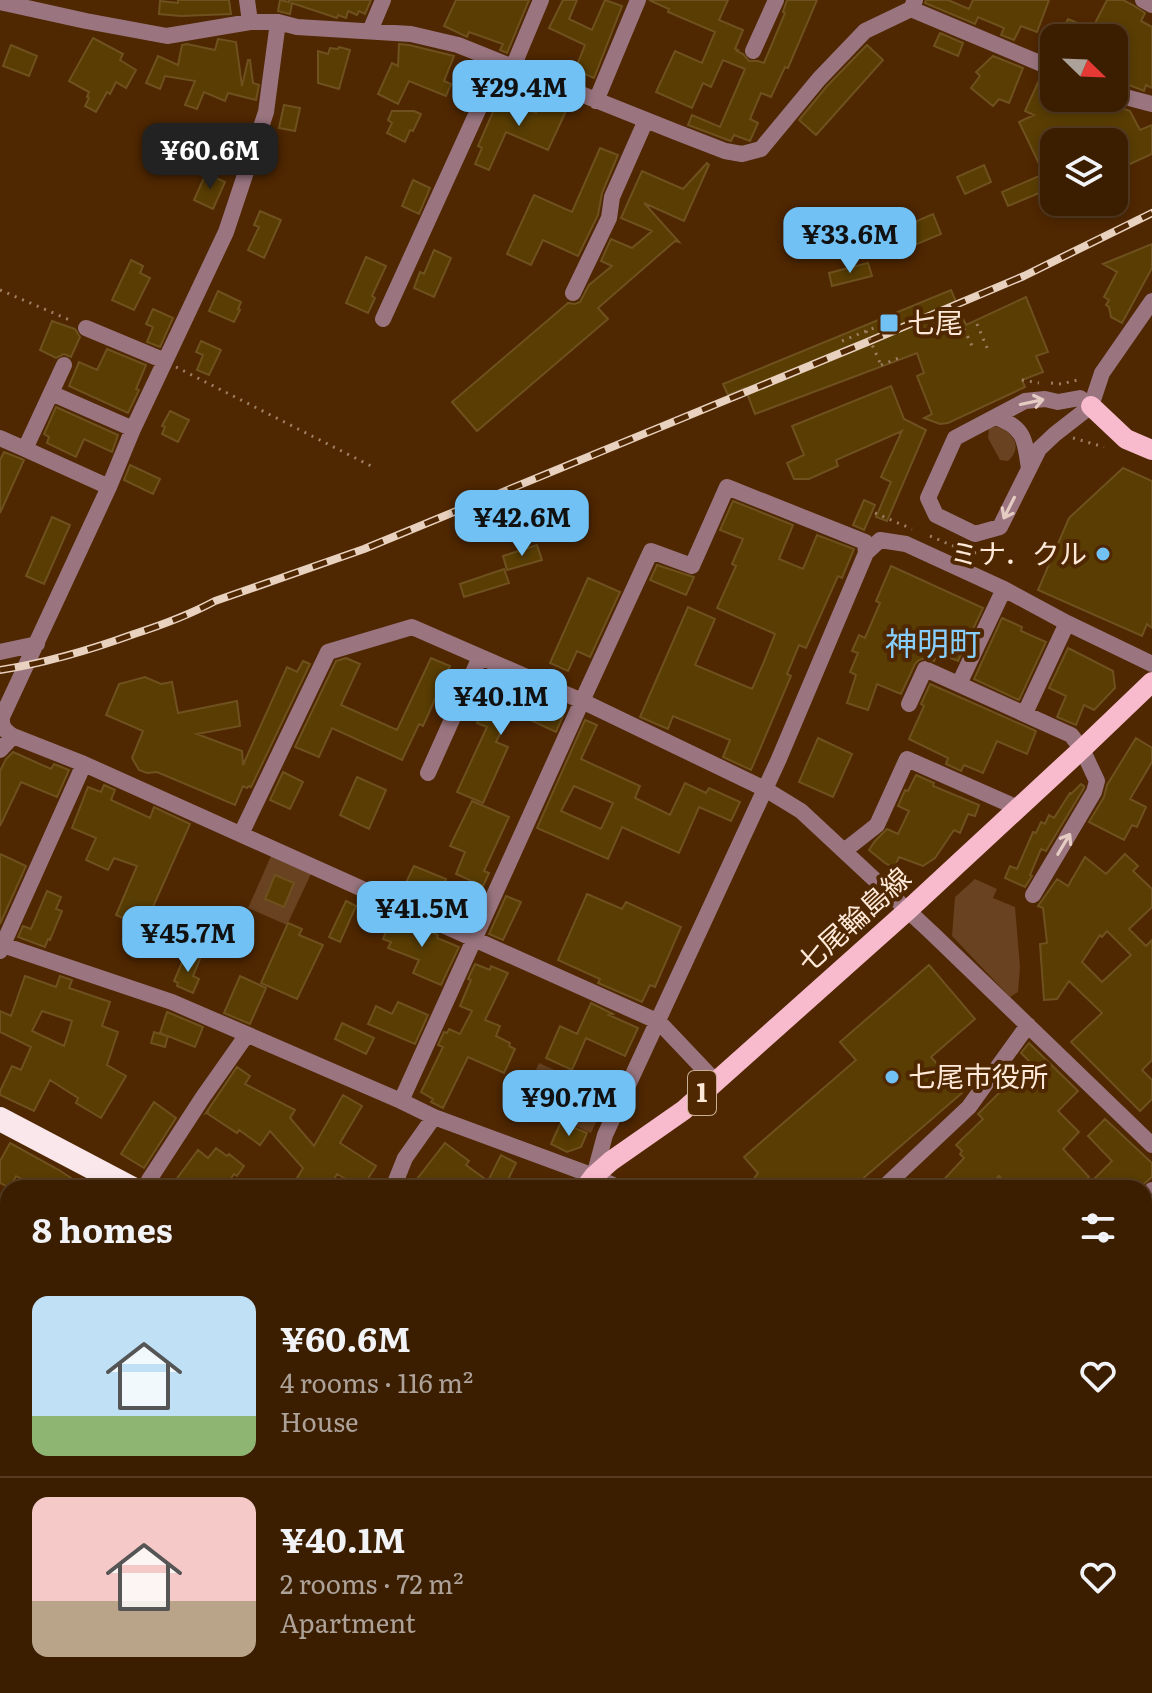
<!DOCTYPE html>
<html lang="en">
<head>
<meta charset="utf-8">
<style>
  :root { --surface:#3b1d00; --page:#42260a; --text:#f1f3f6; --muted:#aca299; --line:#543b22; --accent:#71c1f5 }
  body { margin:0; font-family:Literata,"Noto Sans JP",serif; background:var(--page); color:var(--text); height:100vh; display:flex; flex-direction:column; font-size:30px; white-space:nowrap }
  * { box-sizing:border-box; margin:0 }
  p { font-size:26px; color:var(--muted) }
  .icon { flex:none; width:44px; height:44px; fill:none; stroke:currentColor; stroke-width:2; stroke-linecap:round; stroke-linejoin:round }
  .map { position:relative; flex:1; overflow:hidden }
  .side { position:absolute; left:0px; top:1180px; width:1152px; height:514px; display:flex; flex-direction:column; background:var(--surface); border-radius:24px 24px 0 0; box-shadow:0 4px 12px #0003,0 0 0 2px var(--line) }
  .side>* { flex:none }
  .needle { width:52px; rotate:113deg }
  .tools { position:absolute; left:1040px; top:24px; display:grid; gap:16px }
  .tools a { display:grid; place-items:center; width:88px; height:88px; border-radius:16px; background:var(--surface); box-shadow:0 4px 12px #0003,0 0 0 2px var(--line); font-size:40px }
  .price { position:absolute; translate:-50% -68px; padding:0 18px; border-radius:16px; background:var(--accent); color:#111; font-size:26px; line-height:52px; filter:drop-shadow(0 2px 4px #0008) }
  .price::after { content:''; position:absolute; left:50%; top:48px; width:24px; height:18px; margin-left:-12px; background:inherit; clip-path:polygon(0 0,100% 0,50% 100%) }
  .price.on { background:#222; color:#fff }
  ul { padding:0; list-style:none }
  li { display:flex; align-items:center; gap:24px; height:200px; padding:0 32px }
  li+li { border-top:2px solid var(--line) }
  li span { display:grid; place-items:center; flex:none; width:224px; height:160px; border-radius:16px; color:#555 }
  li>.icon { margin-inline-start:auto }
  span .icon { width:96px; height:96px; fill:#fffc; stroke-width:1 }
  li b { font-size:34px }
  h2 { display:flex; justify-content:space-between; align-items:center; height:96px; padding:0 32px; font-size:34px }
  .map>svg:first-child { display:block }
  .green { fill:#684221 }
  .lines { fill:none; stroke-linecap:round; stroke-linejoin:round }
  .stream { stroke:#625f48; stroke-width:5 }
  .building { fill:#593d03; stroke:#6e511e; stroke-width:2; fill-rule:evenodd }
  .path { stroke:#9e7f62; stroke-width:3; stroke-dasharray:2 6; stroke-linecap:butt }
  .minor { stroke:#9a7580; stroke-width:16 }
  .major { stroke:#f8bacd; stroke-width:20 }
  .highway { stroke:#fae7ec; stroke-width:24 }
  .rail-casing { stroke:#e8d1be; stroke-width:8 }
  .rail { stroke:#4f2700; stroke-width:5; stroke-dasharray:15; stroke-linecap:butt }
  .path-bridge { stroke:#9e7f62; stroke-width:3; stroke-dasharray:2 6; stroke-linecap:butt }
  .oneway { stroke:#e5ccc3 }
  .poi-dot { fill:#71c1f5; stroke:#4f2700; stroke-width:3 }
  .labels { text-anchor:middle; stroke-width:8; stroke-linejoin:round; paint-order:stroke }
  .shield { fill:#4f2700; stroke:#caaf98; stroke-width:2 }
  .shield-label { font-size:26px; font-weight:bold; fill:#fee9d9 }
  .poi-label { font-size:28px; fill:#fee9d9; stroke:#4f2700; text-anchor:start }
  .street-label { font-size:28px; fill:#fee9d9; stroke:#4f2700 }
  .quarter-label { font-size:32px; fill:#86cfff; stroke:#4f2700 }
</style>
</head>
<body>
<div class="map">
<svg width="1152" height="1693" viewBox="0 0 1152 1693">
  <rect width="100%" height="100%" fill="#4f2700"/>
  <path class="green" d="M993,426c18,3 32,19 15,35l-8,-1 -12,-22 1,-10z
    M271,856l40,18 -24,51 -39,-17z
    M975,879l22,10 -4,9 22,9 5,60 -2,25 -8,5 -58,-61 3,-39z
    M539,1063l70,32 -18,38 -69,-31z"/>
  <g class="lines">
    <path class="stream" d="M1144,1639l8,3"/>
  </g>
  <path class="building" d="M178,0h51l2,14 -50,2 -22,-2 1,-13 18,2z
    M280,0l9,2v-2h82l-6,14 -6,-3 -2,4 -9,-4 -2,7 -8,-3 -1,3 -45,-15 -2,11 -12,-3z
    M456,0h73l-22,53 -7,-3 3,-6 -34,-12 -2,5 -23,-11z
    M563,0h14l-8,19 23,11 13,-30 17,6 -28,72 -19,-8 10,-25 -36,-17z
    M649,0h79l-9,20 24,10 -8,19 3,1 -1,1 6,3 6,7h9l6,2 21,-50 -2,-1 4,-12h30l-29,68 -3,-1 -14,30 -10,-4 -11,26 8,4 -8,18 -16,-6 -3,6 -3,-1 -40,-15 4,-10 28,12 25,-58 -22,-9 -12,27 -8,-4 -11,25 -36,-16 19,-41 27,12 13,-31 -47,-20 1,-3z
    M926,0h22l21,9 4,-9h76l-12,32 -16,-6 -7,14 -13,-5 3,-7 -26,-11 -3,7 -50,-21z
    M1107,0h16l10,5 12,8 -4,8 11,6v61l-6,-3 -2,6 -30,-12v-41h-55l9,-19 24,10z
    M940,33l23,10 -5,13 -24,-10z
    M93,38l30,16 -3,6 16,10 -10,18 -10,-6 -6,12 -3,-2 -11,20 -11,-6 4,-8 -2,-1 2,-5 -20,-11z
    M218,39l18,3 6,44 6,-26h2l3,23 6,2 -3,15 -28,-7 -3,8 -21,-9 -7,17 -12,-4 10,-24 -30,-5 -5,13 -14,-6 12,-27 20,9 4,-20 5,-1 28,6z
    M399,44l10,1 45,11 -10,25 7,3 -5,12 -37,-15 -11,23 -20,-10 14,-31 6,3z
    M11,45l26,11 -8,20 -26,-10z
    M867,45l16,15 -67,75 -17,-15 28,-34z
    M339,47l11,3 -11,39 -21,-6v-32l10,3 2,-6 8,1z
    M993,56l30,12 -14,35 -10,-4 -6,7 -22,-18 9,-12 -4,-4z
    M1041,76l13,4v18h40l36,13 10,19 12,-5v29l-31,14 -1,-4 -6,3v-25h-60v52l-3,-6 -43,18 -6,-14 42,-18 -25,-52 15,-7 -9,-4z
    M500,96l36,17 6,-13 24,11 -18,39 -42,-18 -17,38 -14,-6 7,-16 -4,-2z
    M284,105l16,3 -5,23 -16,-3z
    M392,111h22l7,3 -8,17 -3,-1 -5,12 -18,-9 5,-10 -4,-3z
    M600,148l18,7 -16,38 -4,22 -20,41 -35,-16 -12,25 -24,-11 27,-59 38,17z
    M707,163l2,2 -25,56 -40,-18 35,39 -4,-1 -77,67 10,11 -131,112 -25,-29 116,-99 7,1 5,-2 9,-17 23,-19 -11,-5 10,-22 21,9 20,-17 -31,-13 21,-47 41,18z
    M984,165l7,17 -26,12 -8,-17z
    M206,173l19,9 -12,27 -19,-9z
    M413,180l17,8 -11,26 -17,-8z
    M260,211l21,9 -17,38 -16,-8 11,-23 -5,-2z
    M933,214l8,20 -58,24 -8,-19z
    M1152,244v24l-30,55 -11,-6 -2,-10 -3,-2 3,-5 -5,-3 13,-25 -14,-8z
    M434,250l17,8 -17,39 -20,-9 6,-16 4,2z
    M366,257l20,9 -14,30 3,2 -7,15 -22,-10z
    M131,260l12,6 -3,7 10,5 -16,32 -22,-10z
    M868,263l4,13 -40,10 -3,-13z
    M951,290l15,35 60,-28 22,55 -12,4 7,16 -21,8 3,7 -77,36 -8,1 -16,-6 8,-4 -15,-38 7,-3 -7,-20 -162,61 -10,-26 -17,7 -5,-11z
    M218,291l23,11 -3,7 2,1 -6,12 -25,-11z
    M153,309l20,9 -13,29 -13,-5 6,-15 -7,-3z
    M52,321l23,8 5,8 -9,20 -7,-3 -8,4 -16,-8z
    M201,341l20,9 -12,25 -12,-5 6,-15 -7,-3z
    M107,349l39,16 -10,24 3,1 -11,23 -59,-27 10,-24 18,8z
    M891,386l13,33 22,11 -39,91 -11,-4 15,-35 -10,-5 21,-46 -66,29 2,6 -29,13h-15l-7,-16 17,-8 -12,-29z
    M56,407l62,28 -6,17 -28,-13 -8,18 -29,-14 2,-6 -5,-3z
    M170,411l19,9 -11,22 -16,-8 3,-7 -3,-1z
    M4,452l20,8 -24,53v-53z
    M130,465l30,14 -7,15 -29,-14z
    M1123,468l29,13v147l-5,-4 -5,12 -104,-46 31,-72z
    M864,500l11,5 -11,25 -11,-5z
    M733,501l60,24 -14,34 24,10 14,-34 37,14 -12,29 -4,-2 -32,72 -7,-3 -12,29 4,2 -40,94 -28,-13 7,-17 -57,-24 -5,13 -28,-12 48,-110 27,12 -20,46 57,24 11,-25 12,-30 -58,-26 19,-42 -4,-2 11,-25 -23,-9z
    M52,517l18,8 -26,59 -18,-8z
    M537,545l5,15 -35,10 -4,-14z
    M657,565l37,12 -8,18 -36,-15z
    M891,566l92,42 -25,53 -20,-8 -4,8 -9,-3 -6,2 -4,4 -14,30 -24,-10 -9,26 -21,-7 9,-28 -6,-3 8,-19 -6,-2 7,-16 6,3 15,-35 -4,-2z
    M504,569l5,14 -45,14 -4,-13z
    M588,578l32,14 -30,65 -13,-6 -9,20 -18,-8z
    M1002,618l20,9 -1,4 25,11 -27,58 -45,-21z
    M1068,648l45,23 2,17 -21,22 -10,-5 -8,20 -19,-8 9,-21 -17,-8z
    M346,658l14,6 -19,41 56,25 34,-72 19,8 -27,60 -4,-2 -17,36 -70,-32 -13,29 -24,-10 41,-86z
    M303,661l7,3 -59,123 -2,-1 -2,2 -4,-2 -8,19 -78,-33 -10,1 -8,-3 -7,-12 11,-27 -37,-16 13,-31 26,-7 16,7 11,-2 6,31 59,-12 3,25 -43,8 45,17 1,14 44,-98 10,5z
    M508,681l27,11 -4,9 32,15 -7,16 -45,-21 -15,31 12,5 -25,56 -26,-11 30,-65 -10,-4 11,-22 9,4z
    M930,684l106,47 -9,23 -30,-13 -14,32 -19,-8 -3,6 -15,-7 2,-6 -39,-19 15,-33 -3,-2z
    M585,720l12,5 -16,34 59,27 -5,12 35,17 15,-32 21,10 3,-5 31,14 -9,19 -32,-14 -20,46 -57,-26 -14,32 -71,-31zM574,786l39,17 -12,26 -40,-18z
    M818,738l34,16 -19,43 -34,-15z
    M1136,738l16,10v14l-22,37 16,8 -9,20 -5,-2 -8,15 -35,-18 15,-25 3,-12z
    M13,752l38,17 3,-5 15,6 -12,27 -36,-15 -21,44v-55l6,-12z
    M283,772l20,10 -13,27 -20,-9z
    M916,775l18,8 -1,3 46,19 -4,11 -7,-2 -8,19 -6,-3 -19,28 -12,8 -24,-9 -5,11 -9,-5 -16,-13 6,-9 12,-12 11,5 11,-23 -11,-5 7,-16 3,1z
    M357,777l29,13 -17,39 -29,-14z
    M1081,784l3,2v2l-38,63 -5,-2 -11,26 2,1 -7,11 -20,-9 5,-12 7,3 16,-37 3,1 5,-11 4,2 4,-9 5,3 16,-25 1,1z
    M104,785l11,5 -4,10 39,18 4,-11 36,17 -46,103 -28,-12 21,-49 -23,-8 -6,12 -22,-10 10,-22 -24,-10 16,-41 13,5z
    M472,801l37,16 -25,54 5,2 -6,13 -27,-12 9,-22 -15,-6z
    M0,854l26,12 -26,58z
    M1125,854l13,12 -5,5 19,18v18l-23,22 17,17 6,-6v120l-10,10 10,10v19l-12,12 -69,-69 31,-29 -33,-32 -12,18 -13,1 -4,-56 7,-1 -4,-35 -5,-2 19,-27 11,7 17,-29 21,17zM1107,931l24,24 -29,27 -20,-20 18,-27 2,2z
    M414,866l32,13 -13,30 -32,-16z
    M275,875l19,8 -10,24 -19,-8z
    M47,891l14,6 -5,12 6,2 -12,29 -2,-1 -3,8 -27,-10 5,-11 8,3z
    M587,894l35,15 4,-7 55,25 -26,60 -5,-2 -8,17 -44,-19 2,-4 -42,-19z
    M506,896l15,6 -18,38 -14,-6z
    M346,901l10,5 -16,36 -11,-5z
    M393,915l45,20 -1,3 22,9 -18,38 -28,-12 6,-13 -31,-12 3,-6 -8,-3z
    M288,923l14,6 -3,6 24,10 -26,54 -36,-16z
    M186,953l14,6 -7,17 6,3 -6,14 -16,-7 1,-3 -4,-2z
    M475,964l15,6 1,-4 17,7 -23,47 15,6 -4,10 14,7 -1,3 6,3 -11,24 -36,-16 -25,51 -12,-6 2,-3 -12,-7 22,-45 -5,-2 6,-13 3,1 2,-4 11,5 12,-23 -12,-5 11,-26 -3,-1z
    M929,965l46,54 -44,38 31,36 -110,95h-105l11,-15 -14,-16 112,-97 -16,-18z
    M25,976l31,11 4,-11 12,4 -3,8 41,14 -8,24 16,6 -11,33 19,11 -25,42 -25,-15 2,-5 -28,-18 -16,31 -34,-16v-4l12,-25 9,4 10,-23 -31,-15v-21l11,5zM42,1011l30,10 -8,25 -32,-15z
    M240,976l26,12 -16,36 -26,-11z
    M398,1002l30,13 -13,29 -47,-20 8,-18 16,8z
    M591,1003l22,11 -4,1 29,13 -13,28 -39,-18 -14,32 -26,-12 14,-32 17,8z
    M167,1012l36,15 -8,20 -27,-11 -3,11 -14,-4 3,-11 13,4 -7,-3z
    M342,1023l32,15 -8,16 -31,-15z
    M1029,1043l49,48 -20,20 21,21 -16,17 26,28 -12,11h-66l-12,-12 -12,12h-51l28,-30 -4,-4 2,-3 -6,-6 27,-26 -5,-5 52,-52 -9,-9z
    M237,1067l13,9 -5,8 50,26 -5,8 24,28 29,-51 19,11 -22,37 36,23 -14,22 -25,-14 -8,14h-38l12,-20 -33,-37 -10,14 -21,-15 -2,3 -29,-19v-2l-2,1z
    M154,1102l22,16 -32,50 -23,-14z
    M1105,1119l47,44v14l-13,11h-54l27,-27 -24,-25z
    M561,1122l26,11 -6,14 -14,5 -16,-8z
    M10,1143l49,27 27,18h-47l-23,-12 -6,12 -10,-5v-22z
    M445,1143l24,18 -3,4 22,16 13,-26 15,8 -12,25h-94z
    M216,1148l11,8 2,-2 15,12 -7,10 -3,-2 -10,14h-54l28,-38 10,8z"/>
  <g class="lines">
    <path class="path" d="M0,290l72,31
      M977,324l11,26
      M964,329l10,21
      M842,341l44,-18
      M881,365l18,-7
      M176,367l197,100
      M1022,380l17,3
      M1051,383l10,1 21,-5
      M1073,438l31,9
      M875,513l37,16
      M930,536l42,18 17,-7"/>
    <path class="minor" d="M247,0l3,22
      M1143,0l9,5
      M0,2l86,19 81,15 83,-14h28l19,5 114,7 47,11 218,87 49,19 17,3 19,-5 58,-70 46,-48 46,-22 4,-9
      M911,9l143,60
      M278,22l-12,90 -40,120 -93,197 -24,58 -107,230c-1,10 3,14 11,19l71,28 575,258 56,59
      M370,31l13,-31
      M753,51l23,-51
      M513,67l28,-67
      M1114,94l38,10
      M596,101l42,-101
      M573,293l36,-75 3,-21 34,-77
      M383,319l117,-257
      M86,328l79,33
      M64,365l-13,28 82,36
      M51,393l-26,56 84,38
      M1091,406l-11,-8 -22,4 -13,-3 -20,2 -70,37 -27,60 8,17 39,19 25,-7 39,-78 16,-15 36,-28 11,-33 50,-72
      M995,417c30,10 30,23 34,52
      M0,438l25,11
      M0,652l37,-8
      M959,684l45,-95
      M909,704l16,-35 146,66 11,14 15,32 -3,11 -61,103
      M1025,713l42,-90
      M0,750l13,-14
      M428,773l52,-116
      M241,834l87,-182 84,-25 170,74 69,-150 41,15 35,-79 138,55 1,11
      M844,851l33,-26 30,-66 111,49
      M0,944l172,58 229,99 33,16 160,59 25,12
      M0,951l84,-187
      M401,1101l181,-400 183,88 36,22 132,123 219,211
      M594,1176l11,-41 173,-374 88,-208 14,-13 26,4 98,45 63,34 85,41
      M147,1188l2,-8 54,-83 43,-61
      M393,1188l12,-30 29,-41
      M883,1188l86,-81 59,-82
      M1144,1199l8,-9
      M0,1290l8,6
      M0,1382l8,-15
      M1144,1414l8,-7
      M0,1437l8,4
      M1144,1527l8,-4
      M1144,1655l8,9
      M0,1684l19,9
      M826,1686l10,7
      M1014,1686l7,7
      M103,1693l4,-7
      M444,1693l4,-7
      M953,1693l7,-7"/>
    <path class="major" d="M1091,406l35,33 26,11
      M585,1188l9,-12 17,-15 73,-51 223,-199 175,-162 70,-67"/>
    <path class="highway" d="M0,1119l131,69
      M252,1693l2,-7"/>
    <defs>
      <path id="rail" d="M0,670c46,-7 90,-20 134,-36 28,-9 55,-19 81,-33l149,-52 501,-206 159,-67 128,-63"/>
    </defs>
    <use href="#rail" class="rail-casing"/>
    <use href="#rail" class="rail"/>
    <path class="path-bridge" d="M866,331l15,34"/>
  </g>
  <defs><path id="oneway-shaft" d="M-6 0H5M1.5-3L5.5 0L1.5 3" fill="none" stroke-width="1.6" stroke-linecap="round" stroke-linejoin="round" transform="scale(2)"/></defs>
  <g class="oneway">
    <use href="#oneway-shaft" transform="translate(1032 402) rotate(-12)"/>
    <use href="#oneway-shaft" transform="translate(1009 508) rotate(117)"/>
    <use href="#oneway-shaft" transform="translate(1064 844) rotate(-59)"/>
  </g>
  <g class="poi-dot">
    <rect x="879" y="313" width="20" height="20" rx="4"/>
    <circle cx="1103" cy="554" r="8"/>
    <circle cx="892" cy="1077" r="8"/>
  </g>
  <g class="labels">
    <rect class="shield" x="688" y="1071" width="28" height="44" rx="6"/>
    <g class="shield-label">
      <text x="702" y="1102">1</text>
    </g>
    <g class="poi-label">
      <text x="907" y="333">七尾</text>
      <text x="1087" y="564" text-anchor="end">ミナ．クル</text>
      <text x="908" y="1087">七尾市役所</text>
    </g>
    <g class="street-label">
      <text transform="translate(854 920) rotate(-42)" y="10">七尾輪島線</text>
    </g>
    <g class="quarter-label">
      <text x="933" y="655">神明町</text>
    </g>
  </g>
</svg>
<div class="tools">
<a><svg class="needle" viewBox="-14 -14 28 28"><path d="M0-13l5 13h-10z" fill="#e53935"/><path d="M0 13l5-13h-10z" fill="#aca299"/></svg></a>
<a><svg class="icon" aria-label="layers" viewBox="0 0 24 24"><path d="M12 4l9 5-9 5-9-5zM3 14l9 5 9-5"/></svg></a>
</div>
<b class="price" style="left:519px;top:128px">¥29.4M</b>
<b class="price on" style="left:210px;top:191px">¥60.6M</b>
<b class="price" style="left:850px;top:275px">¥33.6M</b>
<b class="price" style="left:522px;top:558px">¥42.6M</b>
<b class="price" style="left:501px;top:737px">¥40.1M</b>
<b class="price" style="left:422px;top:949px">¥41.5M</b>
<b class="price" style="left:188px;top:974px">¥45.7M</b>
<b class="price" style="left:569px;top:1138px">¥90.7M</b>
<section class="side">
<h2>8 homes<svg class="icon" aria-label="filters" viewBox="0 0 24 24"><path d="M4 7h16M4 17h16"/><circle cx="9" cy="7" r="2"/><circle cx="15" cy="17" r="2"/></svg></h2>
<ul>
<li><span style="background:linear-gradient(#bfe0f5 75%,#8fb573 0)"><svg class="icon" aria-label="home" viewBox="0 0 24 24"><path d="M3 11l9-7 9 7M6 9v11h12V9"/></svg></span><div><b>¥60.6M</b><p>4 rooms · 116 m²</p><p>House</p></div><svg class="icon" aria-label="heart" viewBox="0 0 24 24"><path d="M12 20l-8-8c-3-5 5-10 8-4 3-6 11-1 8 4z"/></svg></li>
<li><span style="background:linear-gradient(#f6c9c9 65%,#b9a48a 0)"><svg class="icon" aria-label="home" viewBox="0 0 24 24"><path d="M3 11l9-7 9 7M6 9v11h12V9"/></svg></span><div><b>¥40.1M</b><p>2 rooms · 72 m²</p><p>Apartment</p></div><svg class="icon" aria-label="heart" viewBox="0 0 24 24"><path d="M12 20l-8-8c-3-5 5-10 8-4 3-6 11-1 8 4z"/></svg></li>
</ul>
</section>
</div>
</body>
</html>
